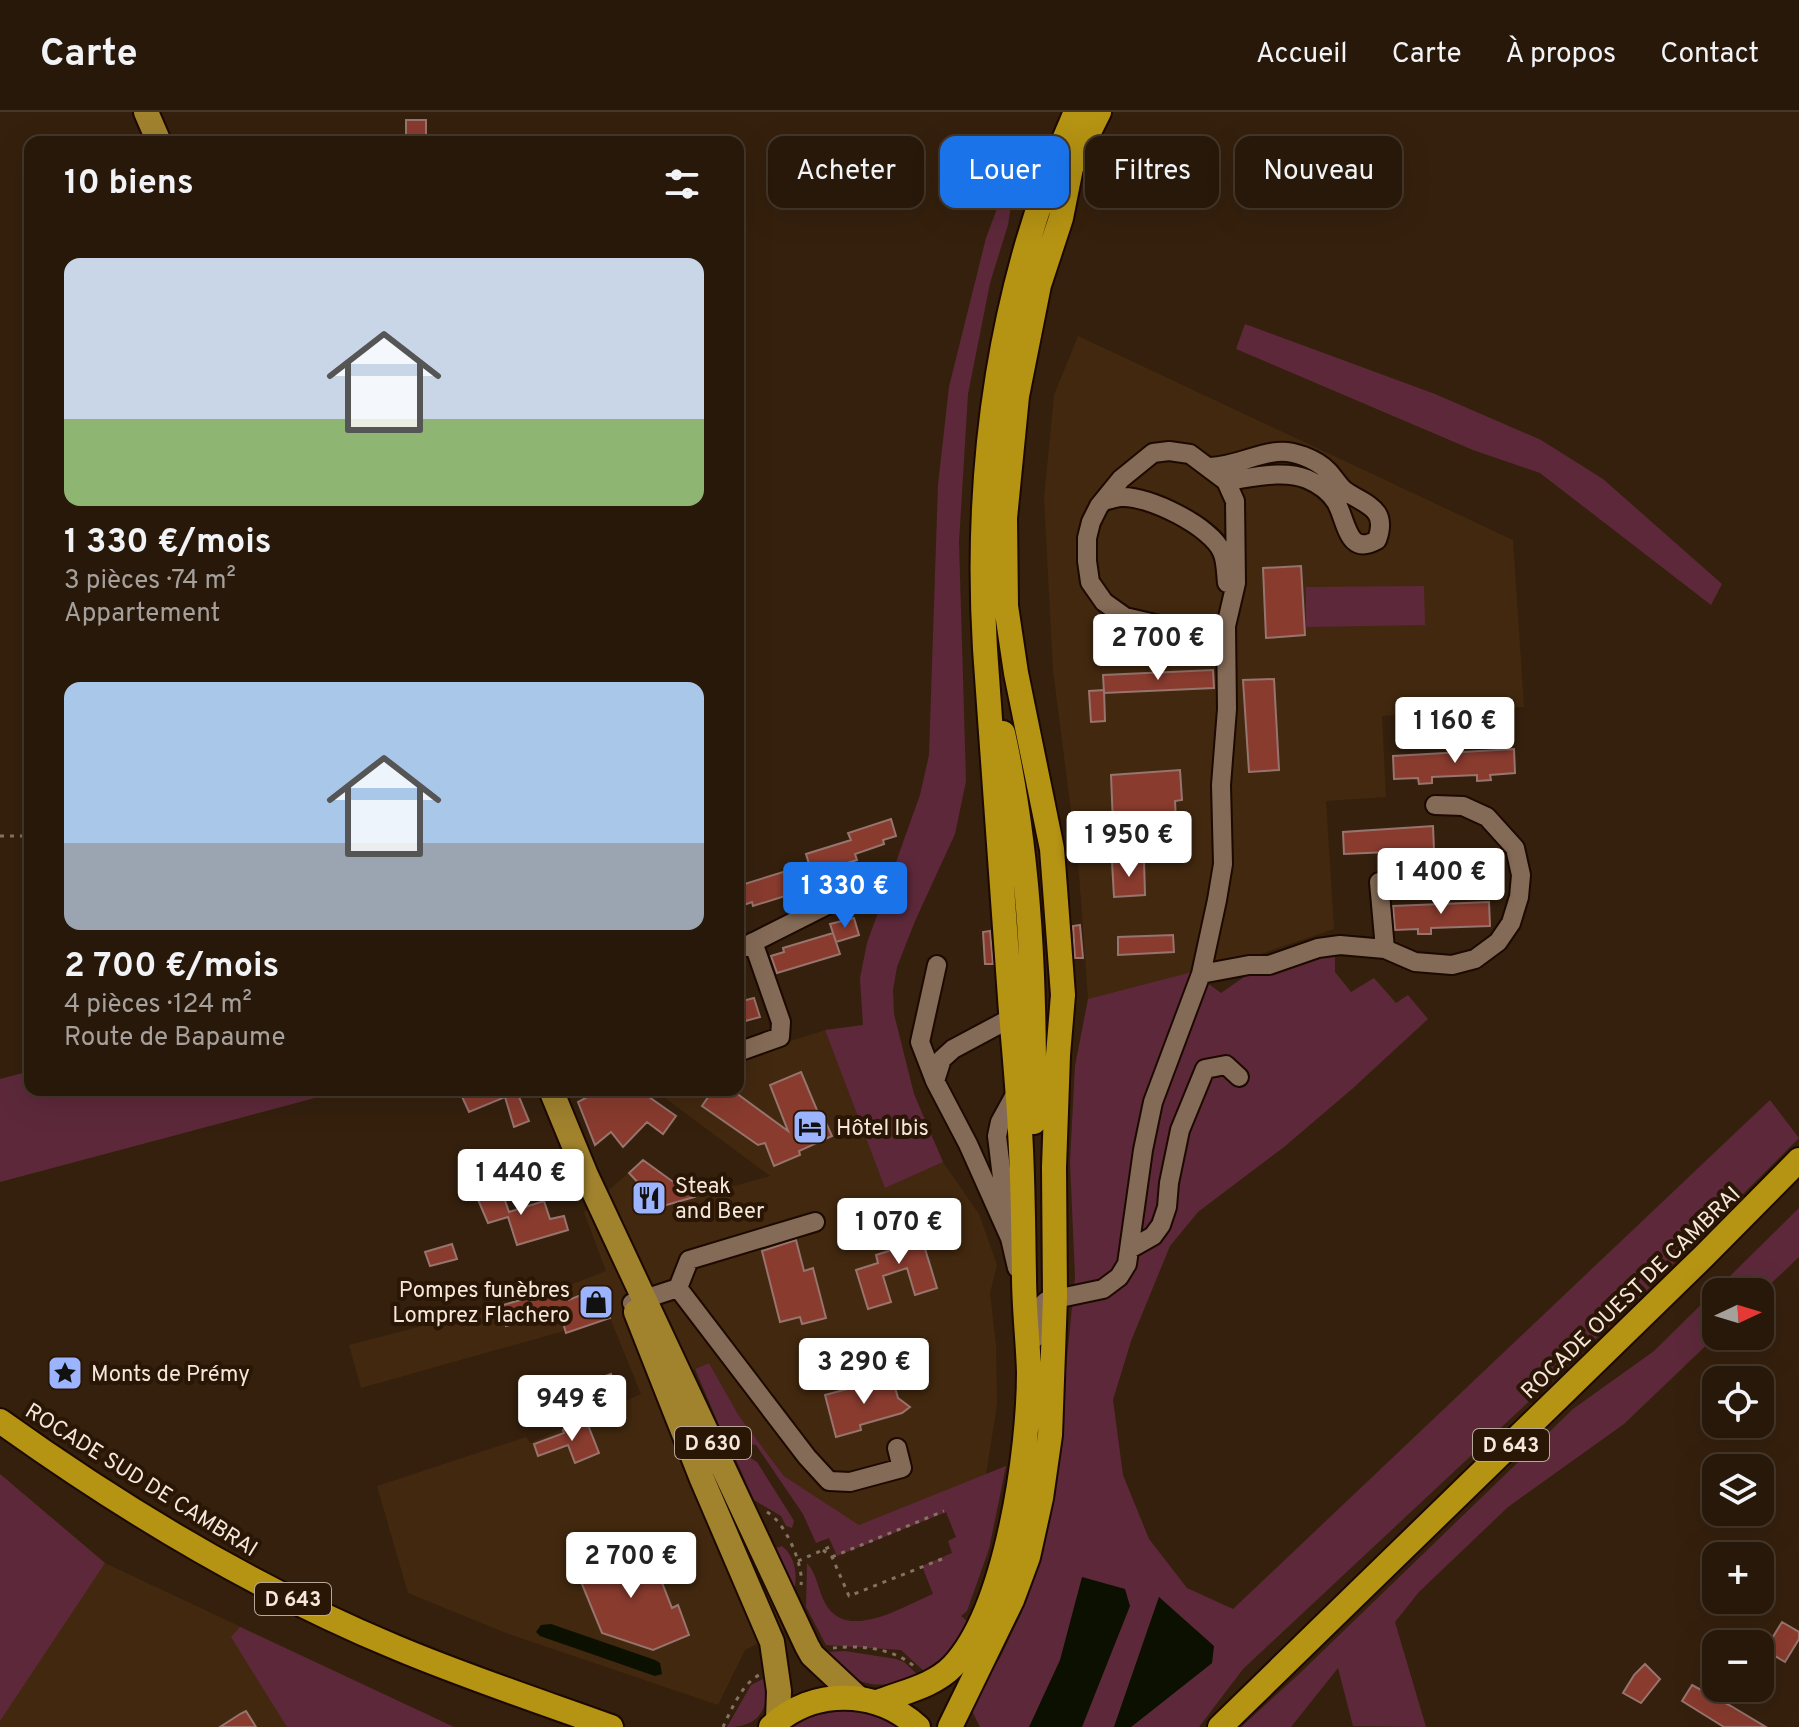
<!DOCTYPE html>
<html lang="fr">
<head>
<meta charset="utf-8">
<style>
  :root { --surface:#28180a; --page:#342518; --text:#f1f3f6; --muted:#a5a09c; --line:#44372b; --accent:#1a73e8 }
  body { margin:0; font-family:Overpass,sans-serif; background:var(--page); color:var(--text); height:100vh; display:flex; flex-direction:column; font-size:30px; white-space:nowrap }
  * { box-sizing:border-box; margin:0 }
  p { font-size:26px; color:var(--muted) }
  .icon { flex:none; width:44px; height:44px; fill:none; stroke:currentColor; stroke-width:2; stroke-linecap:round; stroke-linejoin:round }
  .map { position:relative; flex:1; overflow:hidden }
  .sheet { position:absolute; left:24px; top:24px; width:720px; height:960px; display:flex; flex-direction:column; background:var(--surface); border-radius:16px; box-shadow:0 8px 32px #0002,0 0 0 2px var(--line) }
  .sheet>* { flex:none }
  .top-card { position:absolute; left:768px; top:24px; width:760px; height:72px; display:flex; gap:16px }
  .needle { width:52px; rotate:86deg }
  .fabs { position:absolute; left:1702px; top:1166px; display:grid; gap:16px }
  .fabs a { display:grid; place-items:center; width:72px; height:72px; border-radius:16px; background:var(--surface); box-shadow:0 8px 32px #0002,0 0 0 2px var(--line); font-size:40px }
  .price { position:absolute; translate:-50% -68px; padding:0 18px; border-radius:8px; background:#fff; color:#222; font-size:26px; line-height:52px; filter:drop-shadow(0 2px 4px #0008) }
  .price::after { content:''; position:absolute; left:50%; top:48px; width:24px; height:18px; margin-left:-12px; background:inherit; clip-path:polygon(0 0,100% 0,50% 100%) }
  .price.selected { background:var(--accent); color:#fff }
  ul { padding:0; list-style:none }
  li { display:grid; align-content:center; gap:16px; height:424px; padding:0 40px }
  li span { display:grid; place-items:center; height:248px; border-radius:16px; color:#555 }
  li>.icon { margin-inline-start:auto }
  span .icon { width:144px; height:144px; fill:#fffc; stroke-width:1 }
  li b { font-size:34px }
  h2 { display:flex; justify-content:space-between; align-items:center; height:96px; padding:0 40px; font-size:34px }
  .tag { padding:0 28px; border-radius:16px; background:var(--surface); box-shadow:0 8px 32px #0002,0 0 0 2px var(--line); font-size:28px; line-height:72px }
  .tag.selected { background:var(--accent); color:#fff }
  header { display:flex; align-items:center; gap:48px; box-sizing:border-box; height:112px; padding:0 40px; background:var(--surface); border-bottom:2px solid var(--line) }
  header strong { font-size:38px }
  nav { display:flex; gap:44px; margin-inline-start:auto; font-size:28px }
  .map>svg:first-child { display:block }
  .built { fill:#42280f }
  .green { fill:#5d293a }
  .water { fill:#0b1000 }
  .building { fill:#893b2e; stroke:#97746e; stroke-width:2 }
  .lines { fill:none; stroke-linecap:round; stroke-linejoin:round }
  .minor-casing { stroke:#1c0900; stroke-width:22 }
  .major-casing { stroke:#1c0900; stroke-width:28 }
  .highway-casing { stroke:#1c0900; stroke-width:28 }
  .path { stroke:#847262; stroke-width:3; stroke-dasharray:4 6; stroke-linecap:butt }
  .minor { stroke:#846b57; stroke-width:18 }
  .major { stroke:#a1832e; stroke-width:24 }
  .highway { stroke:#b59313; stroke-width:24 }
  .labels { text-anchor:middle; stroke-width:8; stroke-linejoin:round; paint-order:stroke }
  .shield { fill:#2a1604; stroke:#b8a89a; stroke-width:2 }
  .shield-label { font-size:20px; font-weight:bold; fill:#f5e7db }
  .poi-label { font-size:22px; fill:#f5e7db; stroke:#2a1604; text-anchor:start }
  .street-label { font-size:22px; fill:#f5e7db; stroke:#2a1604 }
</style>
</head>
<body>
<header>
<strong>Carte</strong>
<nav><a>Accueil</a><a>Carte</a><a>À propos</a><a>Contact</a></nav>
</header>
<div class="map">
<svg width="1799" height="1615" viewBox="0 0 1799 1615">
  <rect width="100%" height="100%" fill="#35200d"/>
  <path class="built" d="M1078,224l435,204 11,167 -142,9 4,81 -60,4 8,128 -89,30 -157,40 -9,-125 -26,-204 -9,-172 10,-103z
    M825,918l60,157 58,-25 36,52 18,51 -7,28 6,52 1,59 -11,71 -127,50 -75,-49 -45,-60 -30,-53 -21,9 112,250 -55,28 -27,55 -212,-72 -98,-40 -31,-107 149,-49 4,6 111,-49 -31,-76 -249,70 -12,-43 203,-53 54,-21 -22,-59 59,-52 51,37 76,-21 -116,-86h84v-32z
    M0,1362l105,89 349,164h-454z"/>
  <path class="green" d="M1011,59l3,17 -6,37 -18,58 -22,111 -9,148 7,239 -11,53 -40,87 -18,46 -4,23 1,24 20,80 29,68 -58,26 -60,-158 38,-5 -3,-47 7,-35 53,-148 9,-40 9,-270 11,-98 37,-149z
    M1245,212l190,70 106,46 62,39 119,105 -11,21 -171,-132 -67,-23 -237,-101z
    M1424,474l1,39 -119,2v-40z
    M1335,837v23l16,20 23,-14 22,25 12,-8 20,24 -76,70 -68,58 -86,65 -28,34 -39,95 -18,59 10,75 26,64 38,49 46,21 537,-509 29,38 -167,167 -389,364 -44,58h-68l81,-64 -53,-66 -45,130h-134l-12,-24 32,-45 21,-44 22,-72 17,-113 15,-152 -5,-115 5,-96 13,-67 104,-27 29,21 33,-23z
    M30,959v19l311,1 -341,91v-103z
    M1799,1096v49l-39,37v-2h-44v44l-92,88 -116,83 -89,85 -24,30 31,105 -73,-1 -15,-58 -47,59h-50l57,-52 275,-266 81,-58z
    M709,1251l30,53 45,60 75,49 147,-59 -17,83 -22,62 -6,5 8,7 -16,29 -26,22 -26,-24 -75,-5 -20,-38 1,-44c10,11 11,27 18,40 21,40 79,3 108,-9l-11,-28 30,-13 -4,-12 8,-4 -10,-25 -109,44 -8,-18 -13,5 -13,-29 -47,-69 -6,-1 -19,4 -4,-4 -32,-75z
    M746,1343l11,7 34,54 3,5 -2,7 -6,-2 -5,-10 -27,-16 -17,-38 -1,-4z
    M0,1362l105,89 -105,158z
    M782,1434c13,10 16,29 12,46l-20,-43z
    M240,1515l214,100h-167l-56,-90z
    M845,1539l51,8 8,3 16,15c-40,13 -69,12 -94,-25z
    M769,1564c-1,31 -7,51 -42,51l24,-42z
    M842,1598l30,4 25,13h-105l20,-11z"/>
  <path class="water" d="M1082,1465l43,12 5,17 -48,121h-53l31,-67z
    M1159,1485l55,49 -2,17 -81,64h-17z
    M551,1512l104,36 5,3 2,11 -7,2 -115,-40 -4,-4 5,-7z"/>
  <path class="building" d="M406,8h20v22h-20z
    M1301,454l4,69 -39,3 -3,-70z
    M1213,558l1,18 -110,5 -1,-18z
    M1274,567l5,91 -30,2 -6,-92z
    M1104,578l1,31 -14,1 -2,-31z
    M1514,637l1,24 -25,2 1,5 -14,1v-6l-45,2v6l-13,1 -1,-6 -24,1 -1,-23z
    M1180,658l2,30 -7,1 1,19 -63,4 -2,-49z
    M891,707l5,17 -13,4 1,4 -29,10 2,6 -13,4 1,3 -32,10 2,6 -15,5 1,3 -48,15 -1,-4 -14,5v-21l71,-22 -3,-10 45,-14 -3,-7z
    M1433,714l1,24 -90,4 -1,-22z
    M1144,749l1,34 -31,2 -2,-35z
    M1489,790l1,24 -59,2v6h-13v-5l-23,1 -2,-24z
    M854,806l5,17 -23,7 -6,-18z
    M1080,813l3,33h-8l-2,-32z
    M990,819l3,33h-8l-2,-32z
    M833,821l7,21 -63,19 -6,-17 13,-4 -1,-4z
    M1173,823l1,17 -56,3v-18z
    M754,886l6,19 -22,6v-21z
    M801,960l18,43 3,-1 10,22 -33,15 1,4 -26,11 -9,-23 -7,2 -56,-39 11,-16h19l56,41 -18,-46z
    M459,978h62l-4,2 12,29 -15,6 -9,-30 -36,15z
    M600,978h39l37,26 -13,18 -16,-12 -24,25 -12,-15 -16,13 -17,-43z
    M643,1048l51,37 -52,15 -6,-21 8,-2 -15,-16z
    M500,1074l9,26 35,-11 6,18 14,-3 4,14 -51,15 -9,-28 -20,6 -12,-28z
    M915,1104l22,72 -22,7 -8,-27 -24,8 8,26 -23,7 -12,-39 22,-7 -2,-8 25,-8 -8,-24z
    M796,1128l8,31 9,-3 13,50 -24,6 -2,-7 -20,5 -18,-71z
    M452,1132l5,15 -27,7 -5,-14z
    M565,1175l4,13 29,-12 12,30 -44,15 -5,-17 -28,8 -2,-5 -25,7 -6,-20z
    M611,1262l10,26 -31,14 -11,-29z
    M892,1265l6,21 12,9 -8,6 -42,12 1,5 -25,7 -11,-42z
    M586,1308l13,33 -24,10 -7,-18 -30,11 -4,-12 30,-11 -1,-3z
    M622,1437l5,12 23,-9 22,56 6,-3 11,30 -36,15 -51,-17 -27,-66z
    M1782,1510l17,10v7l-14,23 -20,-12z
    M1645,1552l15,15 -19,24 -18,-10 11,-18z
    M1692,1573l39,21 35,21h-42l-42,-26z
    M246,1599l10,16h-36l20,-13z"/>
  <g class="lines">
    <defs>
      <path id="minor" d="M1210,355c26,-1 45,-13 67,-15 16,-2 39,7 51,19 6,6 10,14 16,19 20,15 45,17 33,50 -30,17 -30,-19 -41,-38 -7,-11 -17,-18 -29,-23 -24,-10 -56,-1 -81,2
        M1103,389c6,-1 13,-4 18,-4 27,-2 91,30 101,55 4,8 4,22 5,31
        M1379,770l6,67
        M738,838l133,-67
        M937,853l-17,77 15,39 33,63 42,94 7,30
        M1201,862l48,-9h20l49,-17 22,-3 45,4 30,13 37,3 23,-6 23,-17 13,-19 8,-26 2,-22 -6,-27 -28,-31 -24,-11 -28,-1
        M738,940l42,-15 1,-15 -28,-80
        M935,969l7,-22 11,-10 58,-31
        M1007,1107l-10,-83 3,-14 17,-31
        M1130,1137l23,-13 8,-11 6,-18 2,-24 11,-53 25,-61 21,-4 13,12
        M678,1176l11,-28 126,-38
        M632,1191l46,-15 129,169 22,24 21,1 52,-14 -5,-20
        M1034,1227l5,-31 7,-7 57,-12 16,-12 8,-13 16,-114 10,-48 48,-128 16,-74 6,-36 -2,-79 6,-76 -1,-83 10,-43 -1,-82 -9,-20 -36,-27 -21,-3 -16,2 -32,26 -22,27 -8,16 -4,16v23l3,21 14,20 21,15 43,10 58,-1"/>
      <path id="major" d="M146,0l13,30
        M551,978l35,85 221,471 5,9 46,43
        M636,1200l66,167 70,163 7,49 -1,29"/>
      <path id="highway" d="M1003,621c28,128 32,259 31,389
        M0,1309c123,88 255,168 395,226 71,30 144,54 216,80
        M878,1590c25,-10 56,-16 75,-36 54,-58 76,-216 76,-294 -1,-32 -5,-64 -5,-96 -1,-49 -1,-97 -4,-145 -2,-44 -7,-89 -10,-133 -8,-116 -17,-233 -25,-349 -11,-183 15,-369 91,-537
        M771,1615c42,-40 106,-38 147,0
        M950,1615l62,-127 16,-43 13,-59 9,-63 5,-138 -1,-130 4,-112 5,-60 -11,-146 -36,-176 -10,-67 -1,-88 12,-122 22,-111 22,-67 10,-50 28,-56
        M1220,1615l484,-471 95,-96"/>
    </defs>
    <use href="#minor" class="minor-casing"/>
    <use href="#major" class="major-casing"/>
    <use href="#highway" class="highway-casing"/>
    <path class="path" d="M0,724h30
      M767,1400c18,10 37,53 34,73
      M823,1438l9,7 17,39 98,-39
      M832,1445l112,-46
      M798,1449l36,-16
      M833,1536c28,-3 62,0 83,20
      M723,1615c8,-17 19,-43 36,-52"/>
    <use href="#minor" class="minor"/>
    <use href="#major" class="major"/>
    <use href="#highway" class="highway"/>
  </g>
  <defs>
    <symbol id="hotel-square" viewBox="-11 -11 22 22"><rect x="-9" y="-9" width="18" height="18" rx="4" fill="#9cb4fd" stroke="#2a1604"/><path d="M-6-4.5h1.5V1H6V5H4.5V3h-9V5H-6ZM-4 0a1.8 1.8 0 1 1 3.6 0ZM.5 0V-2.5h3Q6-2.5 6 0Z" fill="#111"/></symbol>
    <symbol id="restaurant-square" viewBox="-11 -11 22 22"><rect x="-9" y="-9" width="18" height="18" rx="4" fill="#9cb4fd" stroke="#2a1604"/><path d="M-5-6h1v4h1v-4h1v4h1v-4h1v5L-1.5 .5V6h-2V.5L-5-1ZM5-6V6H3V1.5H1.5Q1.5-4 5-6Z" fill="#111"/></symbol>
    <symbol id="shop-square" viewBox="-11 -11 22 22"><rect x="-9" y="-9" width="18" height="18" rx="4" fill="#9cb4fd" stroke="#2a1604"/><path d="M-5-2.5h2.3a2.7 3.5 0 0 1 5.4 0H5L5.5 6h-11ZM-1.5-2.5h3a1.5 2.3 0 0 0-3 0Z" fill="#111"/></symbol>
    <symbol id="sight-square" viewBox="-11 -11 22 22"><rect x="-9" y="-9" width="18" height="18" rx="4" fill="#9cb4fd" stroke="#2a1604"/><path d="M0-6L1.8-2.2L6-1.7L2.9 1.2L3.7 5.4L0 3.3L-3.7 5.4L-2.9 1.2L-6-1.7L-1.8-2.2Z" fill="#111"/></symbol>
  </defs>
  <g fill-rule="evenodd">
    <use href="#hotel-square" x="790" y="995" width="40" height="40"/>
    <use href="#restaurant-square" x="629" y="1066" width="40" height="40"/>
    <use href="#shop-square" x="576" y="1170" width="40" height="40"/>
    <use href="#sight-square" x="45" y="1241" width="40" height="40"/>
  </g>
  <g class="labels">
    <g class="shield">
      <rect x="675" y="1315" width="76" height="32" rx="6"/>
      <rect x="1473" y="1317" width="76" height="32" rx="6"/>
      <rect x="255" y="1471" width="76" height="32" rx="6"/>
    </g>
    <g class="shield-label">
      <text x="713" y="1338">D 630</text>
      <text x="1511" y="1340">D 643</text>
      <text x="293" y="1494">D 643</text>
    </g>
    <g class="poi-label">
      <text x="836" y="1023">Hôtel Ibis</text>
      <text x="675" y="1081">Steak<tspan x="675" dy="25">and Beer</tspan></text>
      <text x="570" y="1185" text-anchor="end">Pompes funèbres<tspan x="570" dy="25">Lomprez Flachero</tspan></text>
      <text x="91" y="1269">Monts de Prémy</text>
    </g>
    <g class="street-label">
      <text transform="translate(1630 1180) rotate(-44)" y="8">ROCADE OUEST DE CAMBRAI</text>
      <text transform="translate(142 1367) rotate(32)" y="8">ROCADE SUD DE CAMBRAI</text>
    </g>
  </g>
</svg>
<div class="fabs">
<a><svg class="needle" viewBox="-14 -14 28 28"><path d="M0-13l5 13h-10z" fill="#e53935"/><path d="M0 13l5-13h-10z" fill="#a5a09c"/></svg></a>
<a><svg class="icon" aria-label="locate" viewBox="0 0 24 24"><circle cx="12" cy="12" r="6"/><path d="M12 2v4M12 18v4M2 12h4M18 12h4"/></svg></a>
<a><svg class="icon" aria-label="layers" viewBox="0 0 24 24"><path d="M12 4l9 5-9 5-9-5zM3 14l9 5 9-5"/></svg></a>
<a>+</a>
<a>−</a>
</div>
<b class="price" style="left:1158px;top:570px">2 700 €</b>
<b class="price" style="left:1455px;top:653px">1 160 €</b>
<b class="price" style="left:1129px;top:767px">1 950 €</b>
<b class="price" style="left:1441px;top:804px">1 400 €</b>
<b class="price selected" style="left:845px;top:818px">1 330 €</b>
<b class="price" style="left:521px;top:1105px">1 440 €</b>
<b class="price" style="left:899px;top:1154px">1 070 €</b>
<b class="price" style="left:864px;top:1294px">3 290 €</b>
<b class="price" style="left:572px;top:1331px">949 €</b>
<b class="price" style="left:631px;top:1488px">2 700 €</b>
<div class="top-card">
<a class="tag">Acheter</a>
<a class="tag selected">Louer</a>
<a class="tag">Filtres</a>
<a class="tag">Nouveau</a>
</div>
<section class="sheet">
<h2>10 biens<svg class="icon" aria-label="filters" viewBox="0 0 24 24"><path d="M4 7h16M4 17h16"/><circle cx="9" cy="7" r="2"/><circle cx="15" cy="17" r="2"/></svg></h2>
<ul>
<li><span style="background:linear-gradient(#c9d6e8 65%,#8fb573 0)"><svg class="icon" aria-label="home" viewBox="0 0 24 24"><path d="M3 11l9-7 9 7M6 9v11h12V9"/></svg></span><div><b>1 330 €/mois</b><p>3 pièces · 74 m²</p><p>Appartement</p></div></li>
<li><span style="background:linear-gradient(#a9c7e8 65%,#9aa5b1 0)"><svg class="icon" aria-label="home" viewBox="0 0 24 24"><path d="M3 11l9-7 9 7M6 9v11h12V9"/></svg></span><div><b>2 700 €/mois</b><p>4 pièces · 124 m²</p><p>Route de Bapaume</p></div></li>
</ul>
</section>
</div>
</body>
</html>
